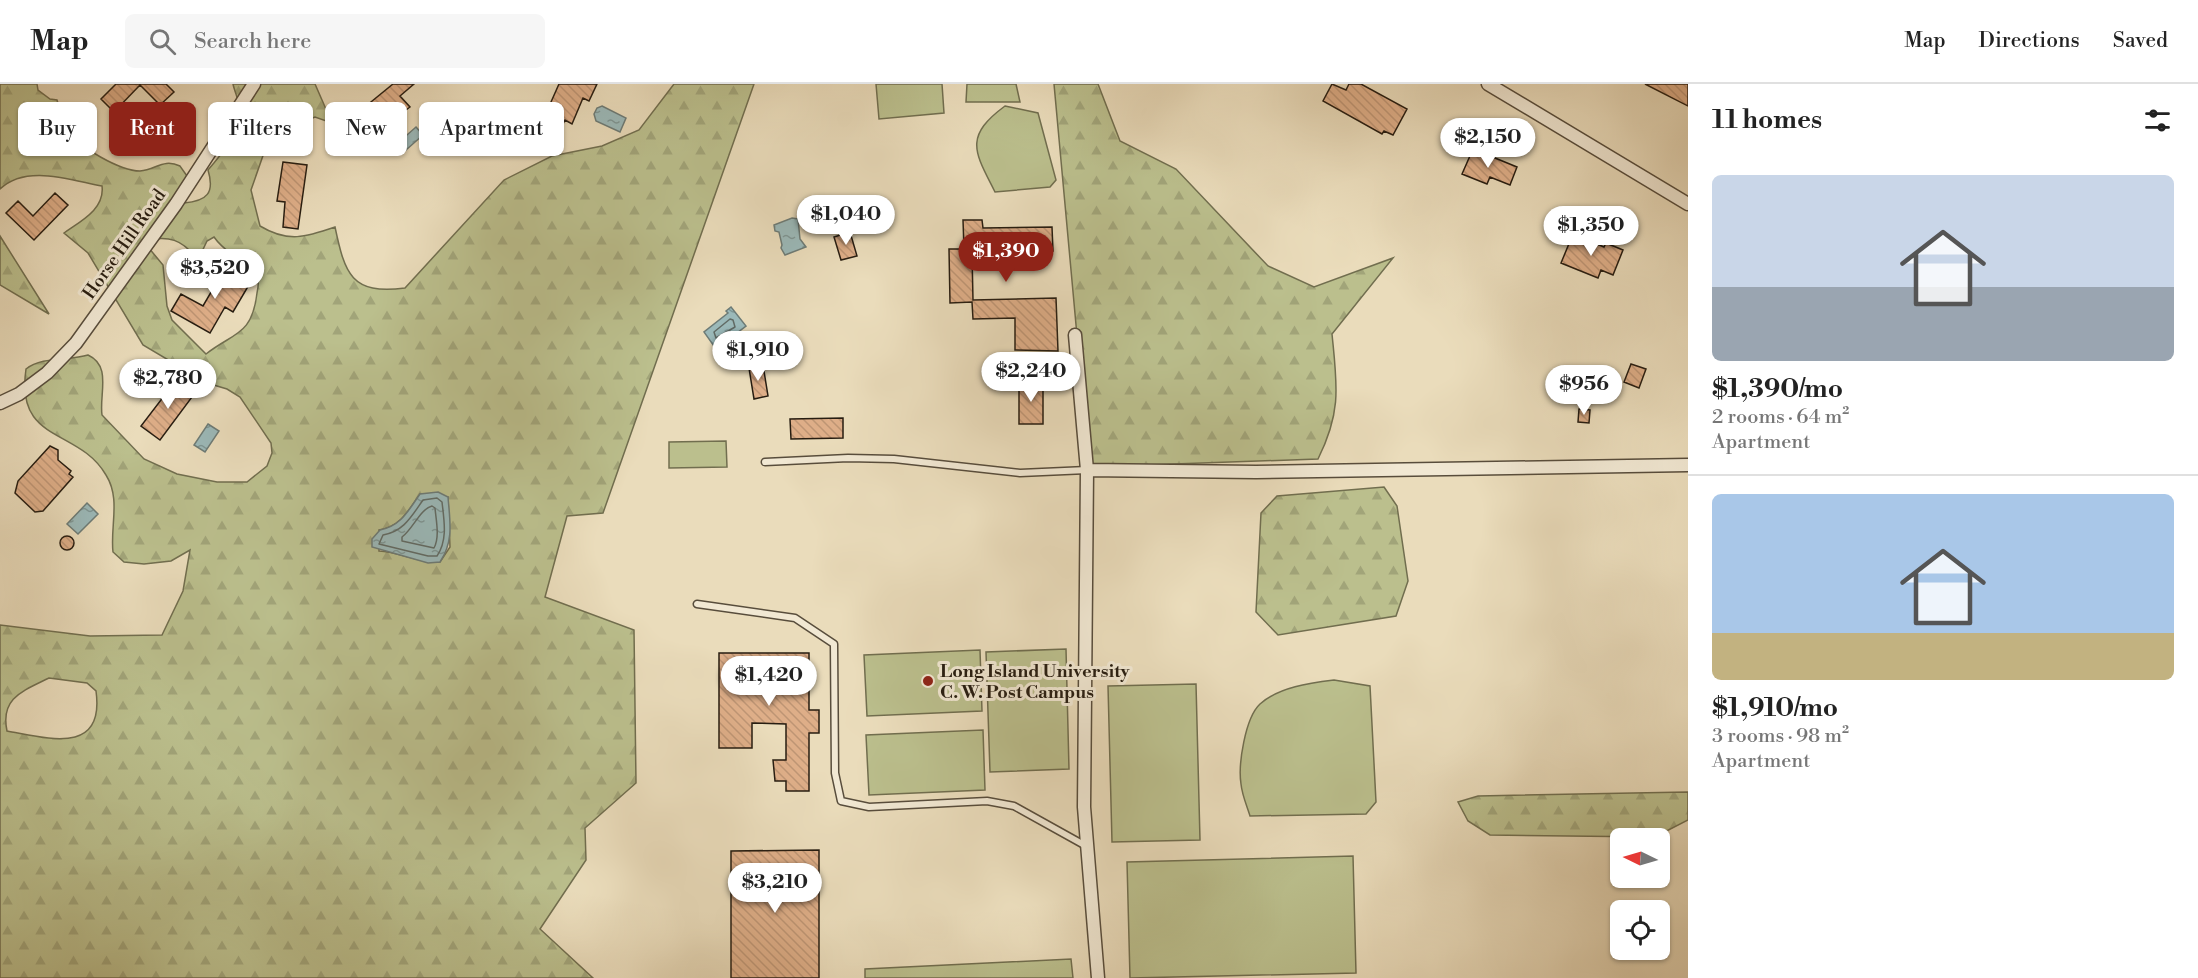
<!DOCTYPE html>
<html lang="en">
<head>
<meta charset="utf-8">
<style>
  :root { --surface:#fff; --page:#f6f6f6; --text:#222; --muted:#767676; --line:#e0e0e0; --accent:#8f2418 }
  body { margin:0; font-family:"Libre Bodoni",serif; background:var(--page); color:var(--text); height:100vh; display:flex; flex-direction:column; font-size:22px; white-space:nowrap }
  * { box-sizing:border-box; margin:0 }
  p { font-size:20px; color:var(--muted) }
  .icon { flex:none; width:33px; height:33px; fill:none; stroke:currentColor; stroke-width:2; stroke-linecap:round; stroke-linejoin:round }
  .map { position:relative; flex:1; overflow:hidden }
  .drawer { display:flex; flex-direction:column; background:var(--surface); width:510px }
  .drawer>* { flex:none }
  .top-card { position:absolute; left:18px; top:18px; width:570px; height:54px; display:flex; gap:12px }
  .needle { width:39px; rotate:275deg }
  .tools { position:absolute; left:1610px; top:744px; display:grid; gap:12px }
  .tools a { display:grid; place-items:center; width:60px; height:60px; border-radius:9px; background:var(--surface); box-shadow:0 2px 4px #0004; font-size:30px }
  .price { position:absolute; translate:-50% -51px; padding:0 14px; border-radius:21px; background:#fff; color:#222; font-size:20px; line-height:39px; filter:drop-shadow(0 2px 3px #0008) }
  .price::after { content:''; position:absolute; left:50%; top:36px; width:18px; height:14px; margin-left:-9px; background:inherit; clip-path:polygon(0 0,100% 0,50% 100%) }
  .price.on { background:var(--accent); color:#fff }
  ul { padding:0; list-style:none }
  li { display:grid; align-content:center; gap:12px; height:318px; padding:0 24px }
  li+li { border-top:2px solid var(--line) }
  li span { display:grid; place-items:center; height:186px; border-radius:9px; color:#555 }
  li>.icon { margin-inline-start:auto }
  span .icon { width:108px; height:108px; fill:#fffc; stroke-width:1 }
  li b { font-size:26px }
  h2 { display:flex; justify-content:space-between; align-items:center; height:72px; padding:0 24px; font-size:26px }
  .pill { padding:0 21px; border-radius:9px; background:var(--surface); box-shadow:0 2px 4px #0004; font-size:21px; line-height:54px }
  .pill.on { background:var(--accent); color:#fff }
  header { display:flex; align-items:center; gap:36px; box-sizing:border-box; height:84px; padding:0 30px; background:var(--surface); border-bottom:2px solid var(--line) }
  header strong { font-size:28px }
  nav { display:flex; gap:33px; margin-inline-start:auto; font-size:21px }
  .search { width:420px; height:54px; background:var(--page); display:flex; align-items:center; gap:15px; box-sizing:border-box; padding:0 21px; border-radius:9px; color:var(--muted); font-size:22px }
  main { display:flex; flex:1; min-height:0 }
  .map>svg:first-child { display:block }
  .forest { fill:url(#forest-firs); stroke:#716e4f; stroke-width:1.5; fill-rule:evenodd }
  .pitch { fill:#bbbf8d; stroke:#716e4f; stroke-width:1.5 }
  .water { fill:url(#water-ripples); stroke:#6d7b76; stroke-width:1.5 }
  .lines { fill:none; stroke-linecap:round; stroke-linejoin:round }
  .shore { stroke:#616b65; stroke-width:1.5 }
  .building { fill:url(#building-back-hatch); stroke:#271d11; stroke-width:1.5 }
  .lane-casing { stroke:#584d3c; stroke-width:9 }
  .street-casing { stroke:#584d3c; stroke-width:15 }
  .lane { stroke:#f1e8d3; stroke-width:6 }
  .street { stroke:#f1e8d3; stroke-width:12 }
  .poi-dot { fill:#8f2418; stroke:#f1e8d3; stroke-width:2 }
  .labels { text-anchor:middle; stroke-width:6; stroke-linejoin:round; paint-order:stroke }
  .street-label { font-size:18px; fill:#271d11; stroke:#f1e8d3 }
  .poi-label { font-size:18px; font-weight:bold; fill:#271d11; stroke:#f1e8d3; text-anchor:start }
</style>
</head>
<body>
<header>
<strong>Map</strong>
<div class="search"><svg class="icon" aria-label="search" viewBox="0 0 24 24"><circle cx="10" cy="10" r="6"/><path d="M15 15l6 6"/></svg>Search here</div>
<nav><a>Map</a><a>Directions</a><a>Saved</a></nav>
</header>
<main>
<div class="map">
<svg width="1688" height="894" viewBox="0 0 1688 894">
  <defs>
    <pattern id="forest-firs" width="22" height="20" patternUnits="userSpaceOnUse" patternTransform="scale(1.5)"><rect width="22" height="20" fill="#bbbf8d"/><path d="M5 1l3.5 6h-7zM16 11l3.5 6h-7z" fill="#a1a479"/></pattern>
    <pattern id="water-ripples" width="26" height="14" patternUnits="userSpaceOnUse" patternTransform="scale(1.5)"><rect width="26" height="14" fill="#9bb9b9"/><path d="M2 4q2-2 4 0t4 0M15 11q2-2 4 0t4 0" fill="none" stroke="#7e9695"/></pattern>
    <pattern id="building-back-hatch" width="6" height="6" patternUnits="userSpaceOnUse" patternTransform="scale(1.5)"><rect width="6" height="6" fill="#deae88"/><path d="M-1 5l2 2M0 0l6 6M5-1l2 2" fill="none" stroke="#be9574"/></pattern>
  </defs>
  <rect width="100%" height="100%" fill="#eadcbb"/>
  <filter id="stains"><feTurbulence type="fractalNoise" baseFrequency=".00333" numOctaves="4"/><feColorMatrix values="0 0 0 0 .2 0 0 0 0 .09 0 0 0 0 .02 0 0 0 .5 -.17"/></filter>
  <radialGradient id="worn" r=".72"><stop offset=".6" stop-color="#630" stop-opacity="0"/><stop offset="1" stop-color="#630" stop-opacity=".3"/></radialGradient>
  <path class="forest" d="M0,0h37l1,6 12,9 7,1c3,9 5,23 10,31 12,16 53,40 73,40 16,-1 23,-13 40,-5l7,10 -3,27c23,-2 31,-10 24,-33 13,-15 32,-38 32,-58 0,-9 -5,-19 -7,-28h82l17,39 -17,-6 -33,13 -16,17 -15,43 9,36c28,17 46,11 75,1 10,47 16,68 70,61l99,-108 48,-24 50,-10 37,-16 35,-46h80l-151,429 -36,3 -22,81 89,33 2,153 -51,45 1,32 -46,69 53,49h-593v-353l90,11 72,-1 21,-44 7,-41 -19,11 -27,3 -20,-2 -11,-10c-3,-26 8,-53 -7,-77 -28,-48 -91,-31 -80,-106 16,-13 43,-8 62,-14 24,11 11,39 14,60l42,44 33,15 40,8h30l20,-16 5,-13 -1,-10 -31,-46 -13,-8 -20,-6 -64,-38 -55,-92 -24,-20c17,-12 41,-24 38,-47 -32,-6 -76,-22 -102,3zM214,153c11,16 29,23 41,38 5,5 3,12 2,18 -5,43 -23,39 -51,61l-34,-34 -5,-14 -4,-41 -20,-24c26,-6 39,-2 55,19l9,-19zM420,410l28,3 2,50 -10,15c-22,1 -40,-10 -61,-11v-21c22,-4 29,-19 41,-36zM49,594l38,5 9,8c9,65 -49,47 -89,40 -7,-33 16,-40 42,-53z
    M1054,0h44l22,57 56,28 92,97 46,21 79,-29 -61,76c5,51 10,77 -14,125l-229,8z
    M0,152l49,78 -49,-29z
    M1384,403l13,19 11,75 -12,35 -118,19 -22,-23 5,-99 16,-17z
    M1688,708v28l-33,17 -165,-2 -22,-14 -10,-19 20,-6z"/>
  <path class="pitch" d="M876,0h66l2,29 -65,6z
    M967,0h49l4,18h-54z
    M1005,22l33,7 18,67 -6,7 -55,5c-20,-40 -32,-55 10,-86z
    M726,357l1,26 -58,1v-26z
    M1066,565l3,120 -79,3 -4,-120z
    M980,566l2,61 -115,5 -3,-61z
    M1334,596l36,6 6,116 -10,12 -116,2c-3,-10 -8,-21 -9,-32 -3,-19 4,-66 19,-80 19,-17 50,-21 74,-24z
    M1196,600l4,156 -88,2 -4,-156z
    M983,646l2,60 -116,5 -3,-60z
    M1353,772l3,117 -226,5 -3,-116z
    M1071,875l2,19h-208v-9z"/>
  <path class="water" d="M602,22l24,12 -6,14 -24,-11 -2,-7 3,-6z
    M416,43l7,8 -17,15 -7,-8z
    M792,134l6,1 2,20 6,8 -21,8 -4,-7 1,-3 -3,-13 -4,-1 -1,-6z
    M731,223l15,19 -30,23 -12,-17 24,-19 -2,-2z
    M208,340l11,7 -14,21 -11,-7z
    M438,408l10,5c2,25 6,44 -8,65l-12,1 -56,-16v-8l8,-9c21,-4 28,-19 40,-36z
    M87,419l11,11 -20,20 -11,-10z"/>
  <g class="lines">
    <path class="shore" d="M730,235l3,1 2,7 -19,11 -2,-6z
      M437,414l5,4c2,18 6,38 -5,54h-9l-49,-12 4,-9c21,-4 28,-18 40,-35z
      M432,422l3,2c1,12 5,29 -1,40l-32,-7v-4c11,-8 18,-28 30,-31z"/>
  </g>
  <path class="building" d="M116,0h50l8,8 -14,13 -20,-20 -26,27 -13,-13z
    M393,0h21l-14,12 10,11 -38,28 -17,-20z
    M559,0h38l-8,17 -6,-3 -11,26 -7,-4 -4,8 -18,-8z
    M1332,0l14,6 3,-6h12l46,25 -14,26 -9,-4 -2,3 -59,-33z
    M1645,0h43v22z
    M1473,65l44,18 -7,18 -20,-8 -3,7 -25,-10z
    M283,78l24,3 -9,64 -15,-2 2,-25 -8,-1z
    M55,109l13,12 -34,35 -28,-27 12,-12 15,15z
    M963,136h19l1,8 69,-1 1,24 -81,2 1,47 83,-2 2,53 -43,-1v-32l-42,1 -1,-17 -22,1 -1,-54h15z
    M850,148l7,24 -16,4 -7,-23z
    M1573,150l31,13 2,-4 17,7 -10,25 -12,-5 -3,8 -37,-15z
    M228,179l25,15 -20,34 -8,-5 -15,26 -39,-22 10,-17 22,12z
    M1631,280l15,5 -7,19 -15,-6z
    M763,281l5,31 -14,3 -5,-31z
    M177,295l18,14 -35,47 -19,-14z
    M1019,298h24v42h-24z
    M1579,325l11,1 -1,13 -11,-1z
    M843,334v20l-52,1 -1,-20z
    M50,362l8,4v10l13,11 -2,3 4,3 -30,34 -8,1 -20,-19 3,-12z
    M60 459a7 7 0 1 1 14 0a7 7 0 1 1-14 0Z
    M719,569h90v57h10v23h-10v58h-23v-10h-11l-2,-21h13v-36l-34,-1v25h-33z
    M819,766v128h-88v-127z"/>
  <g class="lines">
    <defs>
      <path id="lane" d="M765,378l83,-4 46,1 126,14 67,-3
        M697,520l98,14 39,26 1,129 6,28 28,6 118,-6 27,5 72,40"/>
      <path id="street" d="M1488,0l200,120
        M1075,251l12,135 -3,337 14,171
        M0,319l19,-9 28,-21 29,-30 100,-139 78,-120
        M1087,386l169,2 432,-7"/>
    </defs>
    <use href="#lane" class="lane-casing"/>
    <use href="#street" class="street-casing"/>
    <use href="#lane" class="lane"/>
    <use href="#street" class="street"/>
  </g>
  <circle class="poi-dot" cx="928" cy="597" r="6"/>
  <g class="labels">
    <g class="street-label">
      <text transform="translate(124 160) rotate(-55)" y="6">Horse Hill Road</text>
    </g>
    <g class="poi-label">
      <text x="940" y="593">Long Island University<tspan x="940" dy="21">C. W. Post Campus</tspan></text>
    </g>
  </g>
  <rect width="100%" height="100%" filter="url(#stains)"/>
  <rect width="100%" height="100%" fill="url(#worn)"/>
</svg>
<div class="tools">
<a><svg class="needle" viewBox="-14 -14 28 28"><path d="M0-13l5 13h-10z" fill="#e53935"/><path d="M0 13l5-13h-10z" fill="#767676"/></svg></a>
<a><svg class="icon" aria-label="locate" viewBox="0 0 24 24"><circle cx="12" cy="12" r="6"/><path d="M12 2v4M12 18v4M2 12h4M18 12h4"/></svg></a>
</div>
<b class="price" style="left:1488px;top:85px">$2,150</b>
<b class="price" style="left:846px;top:162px">$1,040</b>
<b class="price" style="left:1591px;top:173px">$1,350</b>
<b class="price on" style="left:1006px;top:199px">$1,390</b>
<b class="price" style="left:215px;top:216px">$3,520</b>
<b class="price" style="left:758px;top:298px">$1,910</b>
<b class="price" style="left:1031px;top:319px">$2,240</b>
<b class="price" style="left:168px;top:326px">$2,780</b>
<b class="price" style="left:1584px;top:332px">$956</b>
<b class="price" style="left:769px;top:623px">$1,420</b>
<b class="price" style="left:775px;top:830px">$3,210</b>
<div class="top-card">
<a class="pill">Buy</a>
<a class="pill on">Rent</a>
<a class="pill">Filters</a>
<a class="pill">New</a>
<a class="pill">Apartment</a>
</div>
</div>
<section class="drawer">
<h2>11 homes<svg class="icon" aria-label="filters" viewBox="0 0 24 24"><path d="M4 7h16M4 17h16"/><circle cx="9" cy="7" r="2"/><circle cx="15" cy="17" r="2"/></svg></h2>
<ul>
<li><span style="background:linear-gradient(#c9d6e8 60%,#9aa5b1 0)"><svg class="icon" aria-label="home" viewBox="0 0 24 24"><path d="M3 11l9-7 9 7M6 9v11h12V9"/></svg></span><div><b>$1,390/mo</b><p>2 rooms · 64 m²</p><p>Apartment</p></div></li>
<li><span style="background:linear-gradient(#a9c7e8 75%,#c2b280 0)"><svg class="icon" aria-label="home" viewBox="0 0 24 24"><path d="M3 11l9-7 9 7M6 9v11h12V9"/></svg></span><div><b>$1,910/mo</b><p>3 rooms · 98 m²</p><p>Apartment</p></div></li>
</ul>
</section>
</main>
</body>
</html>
